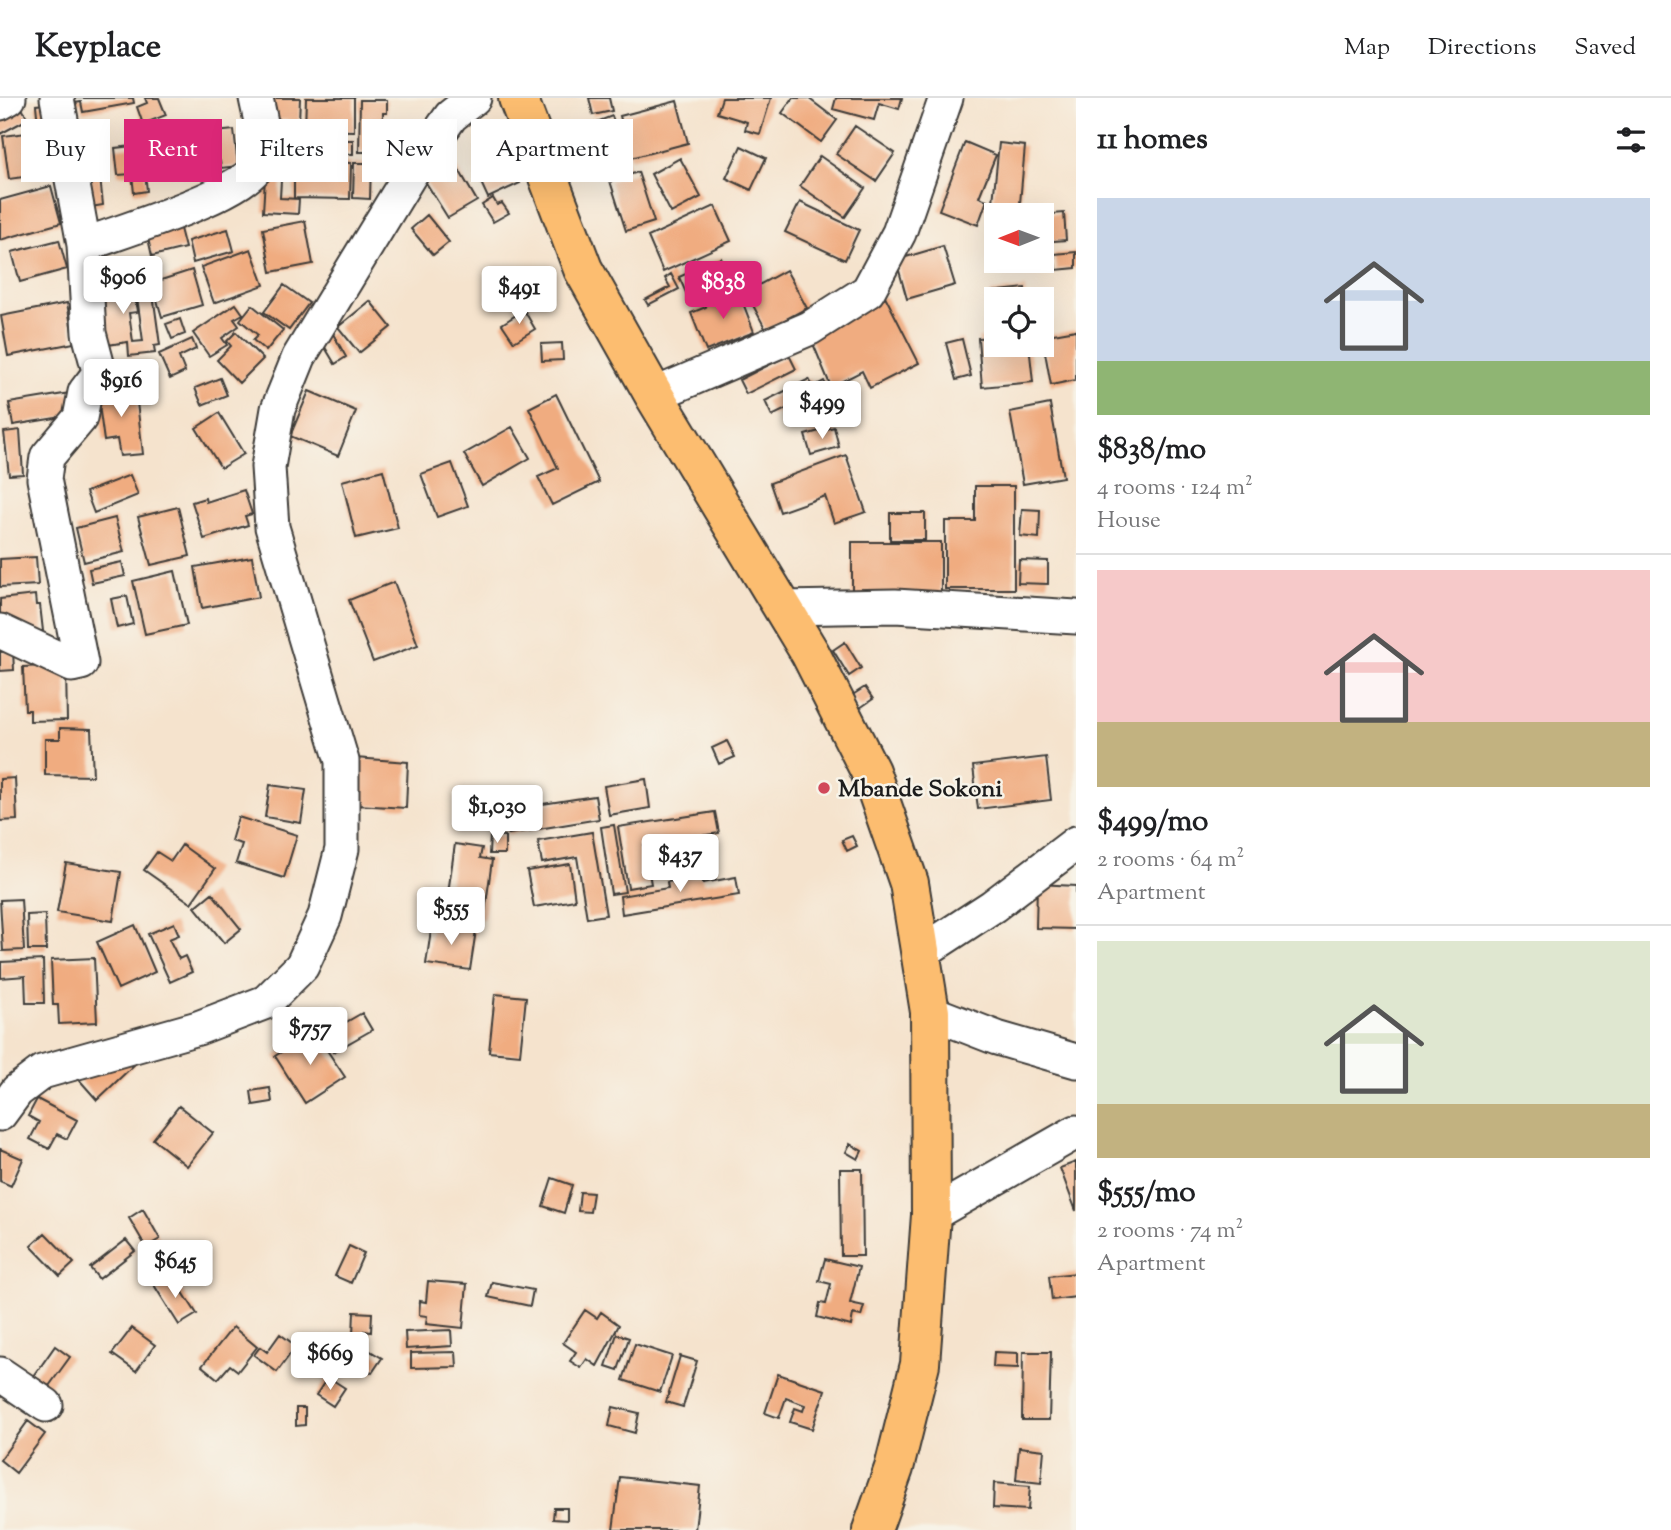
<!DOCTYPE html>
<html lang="en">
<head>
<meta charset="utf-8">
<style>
  :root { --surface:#fff; --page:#f2f2f2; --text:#202124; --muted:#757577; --line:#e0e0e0; --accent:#db2777 }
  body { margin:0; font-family:"Sorts Mill Goudy",serif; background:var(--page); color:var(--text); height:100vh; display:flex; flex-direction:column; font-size:26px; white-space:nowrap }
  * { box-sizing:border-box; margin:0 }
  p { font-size:23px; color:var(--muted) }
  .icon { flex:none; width:38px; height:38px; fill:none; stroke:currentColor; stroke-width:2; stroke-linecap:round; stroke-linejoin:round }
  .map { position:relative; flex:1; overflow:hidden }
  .sheet { display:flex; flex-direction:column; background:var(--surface); width:595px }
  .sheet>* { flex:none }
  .guide { position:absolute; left:21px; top:21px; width:665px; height:63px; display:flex; gap:14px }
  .needle { width:46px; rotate:269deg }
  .controls { position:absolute; left:984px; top:105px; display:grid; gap:14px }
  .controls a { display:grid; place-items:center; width:70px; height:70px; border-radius:0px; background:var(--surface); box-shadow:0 7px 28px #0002; font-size:35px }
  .price { position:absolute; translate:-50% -60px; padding:0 16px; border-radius:7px; background:#fff; color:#222; font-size:23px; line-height:46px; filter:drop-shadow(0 2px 4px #0008) }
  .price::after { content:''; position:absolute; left:50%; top:42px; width:21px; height:16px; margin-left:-10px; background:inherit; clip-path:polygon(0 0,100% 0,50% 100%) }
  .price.selected { background:var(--accent); color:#fff }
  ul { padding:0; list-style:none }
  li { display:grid; align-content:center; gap:14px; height:371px; padding:0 21px }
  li+li { border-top:2px solid var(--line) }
  li span { display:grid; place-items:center; height:217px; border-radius:0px; color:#555 }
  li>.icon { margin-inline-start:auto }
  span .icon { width:126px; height:126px; fill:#fffc; stroke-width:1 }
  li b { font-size:30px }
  h2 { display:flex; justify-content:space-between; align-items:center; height:84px; padding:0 21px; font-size:30px }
  .tag { padding:0 24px; border-radius:0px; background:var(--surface); box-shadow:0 7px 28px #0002; font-size:24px; line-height:63px }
  .tag.selected { background:var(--accent); color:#fff }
  header { display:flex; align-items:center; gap:42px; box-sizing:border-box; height:98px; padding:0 35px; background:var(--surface); border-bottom:2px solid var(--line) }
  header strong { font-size:33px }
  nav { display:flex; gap:38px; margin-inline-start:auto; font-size:24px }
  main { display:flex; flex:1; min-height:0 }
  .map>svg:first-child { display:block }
  .building { fill:#f0ac80 }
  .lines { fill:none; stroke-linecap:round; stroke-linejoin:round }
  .minor-casing { stroke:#3d3a37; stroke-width:37 }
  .primary-casing { stroke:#3d3a37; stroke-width:42 }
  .minor { stroke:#fff; stroke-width:33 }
  .primary { stroke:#fcbd6f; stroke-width:38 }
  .poi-dot { fill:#d1495b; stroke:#f7f3e8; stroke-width:2.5 }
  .labels { text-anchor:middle; stroke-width:5; stroke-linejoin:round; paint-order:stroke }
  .poi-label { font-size:24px; font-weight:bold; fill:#1c1c1c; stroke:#f7f3e8; text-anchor:start }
</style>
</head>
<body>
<header>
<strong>Keyplace</strong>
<nav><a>Map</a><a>Directions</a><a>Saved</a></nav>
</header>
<main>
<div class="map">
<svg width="1076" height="1432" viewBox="0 0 1076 1432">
  <rect width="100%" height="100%" fill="#f7f3e8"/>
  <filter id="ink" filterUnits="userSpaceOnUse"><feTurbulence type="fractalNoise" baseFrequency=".0143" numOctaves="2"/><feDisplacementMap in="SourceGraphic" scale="14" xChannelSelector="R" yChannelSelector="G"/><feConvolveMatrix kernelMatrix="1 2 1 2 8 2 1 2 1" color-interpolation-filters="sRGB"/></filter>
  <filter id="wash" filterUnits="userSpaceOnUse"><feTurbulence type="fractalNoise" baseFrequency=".00686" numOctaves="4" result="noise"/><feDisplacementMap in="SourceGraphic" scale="28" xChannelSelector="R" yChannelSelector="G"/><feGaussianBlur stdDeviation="1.57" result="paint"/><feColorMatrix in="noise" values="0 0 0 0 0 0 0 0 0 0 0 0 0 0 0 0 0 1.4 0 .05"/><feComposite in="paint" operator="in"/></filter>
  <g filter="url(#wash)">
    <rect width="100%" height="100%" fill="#f5e3cd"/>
    <g id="blocks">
      <path class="building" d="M74,0h59l1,5 -51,9 -2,-10 -6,1z
        M145,0h14l7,17 -23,9 -6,-17 10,-4z
        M266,0h34l-1,23 -19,-1v6h-15z
        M306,0h48v33l-49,-1z
        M589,0h20l3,13 -19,4z
        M722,0h49l-11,36 -15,-4 2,-8 -30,-9z
        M793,0h15l29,22 -16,22 -39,-29z
        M836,0h66l-3,11 -20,-6 -5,17 -41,-11z
        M360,2h27v13h-4l-1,39h-23z
        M18,3l10,18 -28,15v-23z
        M677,3l11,42 -57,15 -11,-42z
        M45,6l9,69 -45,6 -6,-43 24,-3 -1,-6 12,-2 -2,-20z
        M612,18l17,51 -18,6 -17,-50z
        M855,28l40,27 -19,28 -40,-27z
        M234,32l4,36 -17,2 -1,-7 -21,2 -2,-29z
        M500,41l20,44 -32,15 -10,-22 19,-9 -11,-22z
        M305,42h48v14l-48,-1z
        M965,44l31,13 -17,42 8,3 -9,25 -39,-15z
        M999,45l26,3 -6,69h-23v28l-7,-1z
        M142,47l5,46 -13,2 -2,-19 -14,1 -3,-27z
        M741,48l25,12 -15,32 -25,-12z
        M820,58l45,32 -20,29 -45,-31z
        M680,60l21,39 -30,16 -20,-39z
        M266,63l16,1 -2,36 19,1 -1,15 -35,-2z
        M294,63l57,2 -1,36 -56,-1z
        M354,65h17l-1,36 -17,-1z
        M455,65l22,38 -29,17 -23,-37z
        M99,70l4,37 -18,3 -4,-37z
        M638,74l16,50 -28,9 -16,-50z
        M51,88l10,37 -61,17v-40z
        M493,100l4,7 5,-2 7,10 -16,9 -11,-17z
        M800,104l59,28 -14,30 -60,-28z
        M715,108l16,35 -68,31 -15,-35z
        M1064,115l2,27 -25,2v-27z
        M427,117l22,27 -16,13 -22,-26z
        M177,119l8,31 -33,8 -7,-31z
        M305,123l8,43 -42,8 -8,-43z
        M228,131l6,22 -41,12 -5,-22z
        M59,142l8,29 -47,13 -8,-30z
        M943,148l12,39 -48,14 -11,-39z
        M251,151l13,36 -50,18 -13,-36z
        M1076,154v16l-20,2 -2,-16z
        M721,160l12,26 -42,20 -12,-27z
        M192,172l10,35 -40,12 -10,-34z
        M786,172l21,38 -41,22 -20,-38z
        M671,176l8,15 -31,16 -3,-5 25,-13 -5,-9z
        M151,182l9,65 -6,1 1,7 -26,3 -1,-14 -34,5 -8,-59 41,-6 2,16 6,-1 2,15 -8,1 4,29 10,-1 -8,-59z
        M284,187l25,18 -20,27 -25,-18z
        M1025,190l1,11h-30v13h-3l-2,-20z
        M738,192l16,42 -48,19 -15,-38 15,-6 -1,-4z
        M885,198l34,67 -49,25 -8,-17 -31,16 -22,-53z
        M370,203l21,26 -32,26 -21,-26z
        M67,205l7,40 -66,13 -7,-40z
        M236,206l7,10 -9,5 5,7 -17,12 5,7 -18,11 -16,-23z
        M252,207l31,25 -17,21 -13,-11 5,-5 -18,-15z
        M524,212l11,19 -21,13 -12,-18z
        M180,221l5,15 -13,5 -6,-15z
        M1076,232v50l-25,5 -9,-49z
        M236,234l27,27 -24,24 -22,-23 14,-14 -4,-5z
        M332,234l14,25 -11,7 -15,-25z
        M996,239v8h33l4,37 -51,5 -4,-49z
        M192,241l4,10 -17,8 6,15 -15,7 -11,-25z
        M962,241l9,37 -15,4 -10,-37z
        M562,245l1,17 -21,1 -1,-17z
        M789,257l7,14 -50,25 -7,-14z
        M220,280l7,17 -25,10 -7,-17z
        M809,281l4,8 11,-6 10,20 -37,19 -7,-13 -18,9 -7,-15z
        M135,287l8,69 -23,2 -3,-17 -13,2 -7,-51z
        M309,293l47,20 -18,45 -48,-20z
        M70,295l4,22 -61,10 -4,-22z
        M556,296l43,88 -47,23 -14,-28 20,-9 -29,-60z
        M1050,306l13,73 -40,7 -13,-72z
        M219,315l25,41 -23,14 -25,-40z
        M512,329l18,31 -48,28 -18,-32z
        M834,329l5,20 -28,8 -6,-20z
        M20,332l3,44 -14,1 -5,-43z
        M846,357l20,57 -32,11 -9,-27 -45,16 -10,-29z
        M452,365l16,43 -31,11 -16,-43z
        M383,372l15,58 -42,10 -14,-57z
        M130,377l8,20 -44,18 -8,-21z
        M975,388h39v103h-69v-68h30z
        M244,392l8,24 -7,2 3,9 -44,14 -12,-37 13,-4 1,4z
        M178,409l12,49 -39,9 -13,-48z
        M1022,411l18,1 -1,28 -19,-2z
        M890,415h35v27h-35z
        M115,420l9,34 -40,10 -8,-34z
        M852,444h89v55l-89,-1z
        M36,459l2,28 -38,2v-28z
        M252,459l7,40 -57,11 -7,-41z
        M1019,462l29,1v23l-30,-1z
        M122,464l3,14 -33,7 -3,-14z
        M175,473l12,54 -42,9 -12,-53z
        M394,484l24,63 -45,17 -24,-62z
        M35,497l1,10h4l3,26 -31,4 -12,-12v-24z
        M127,498l6,28 -16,4 -6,-29z
        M845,544l16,26 -12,8 -16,-26z
        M13,553l1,19 -14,1v-19z
        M47,568l19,4 1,50 -37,1v-11h-5l-2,-43z
        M865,589l8,12 -13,9 -9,-12z
        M60,630l31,1 2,47 -48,-1v-36h15z
        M727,643l8,16 -16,7 -7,-16z
        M1046,659l5,43 -73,9 -5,-43z
        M355,660l53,4 -2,46 -49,-3z
        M15,680l2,42 -17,1v-42z
        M646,681l4,29 -41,7 -5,-29z
        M270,687l36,5 -5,33 -36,-6z
        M595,698l4,23 -91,15 -5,-24z
        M715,714l4,21 -75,12 7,39 -23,4 -10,-61z
        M238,719l59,18 -13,43 -48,-15 6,-19 -11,-3z
        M614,727l11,67 -14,2 -10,-67z
        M592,734l14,83 -19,3 -10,-61 -35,6 -4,-22z
        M490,737l15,1v18h-16z
        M852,738l5,10 -10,5 -5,-11z
        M455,746l27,4 -2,10 12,2 -8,59 -39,-5z
        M182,747l33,24 -24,34 -47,-33 13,-18 14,9z
        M66,765l55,9 -8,49 -56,-9z
        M570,766l5,36 -41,7 -7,-36z
        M702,778l1,7 33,-6 3,18 -117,19 -2,-18 48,-8 -1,-6z
        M1037,786l39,2v43l-40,-1z
        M212,795l29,36 -17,14 -29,-36z
        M21,801l3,51 -21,1 -3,-51z
        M45,816l1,36h-18l-1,-35z
        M174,825l5,12 -10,4 10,20 6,-3 7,16 -22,10 -22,-48z
        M432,826l44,6 -6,40 -44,-6z
        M135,827l20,47 -37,17 -21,-47z
        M94,860l3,64 -38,2 -1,-19h-5l-2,-45z
        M43,862l1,43h-18l-1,-27 -24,2v-16z
        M495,896l31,3 -6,58 -31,-3z
        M362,915l10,17 -39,22 -9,-17z
        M314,933l31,46 -40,26 -30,-47z
        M113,942l22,24 -38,36 -22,-25z
        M270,990l2,14 -19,3 -2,-14z
        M37,1001l40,21 -10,19 -10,-5 -8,15 -19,-10 9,-17 -11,-6z
        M179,1008l34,27 -26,33 -34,-27z
        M850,1046l12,7 -4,8 -12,-7z
        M0,1051l23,10 -12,27 -11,-5z
        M1076,1064v49l-16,-43z
        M840,1071h22l1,87h-22z
        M552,1080l20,7 -8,28 -21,-7z
        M580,1094l13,1 -3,19 -12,-1z
        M143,1111l17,30 -14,8 -17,-29z
        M45,1135l29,30 -14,13 -29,-30z
        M126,1142l9,11 -36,28 -9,-11z
        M349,1148l15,7 -13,30 -16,-7z
        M825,1161l34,8 -9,36 14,3 -3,10 -8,-2 -2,12 -34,-9 3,-14 6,1 5,-20 -12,-3z
        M1076,1175v24l-24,3 -3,-24z
        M171,1176l26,40 -18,11 -25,-40z
        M428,1183l39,3 -4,44 -37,-4 1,-8 -8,-1 1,-14 6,1z
        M492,1184l41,8 -3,16 -42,-9z
        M585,1212l12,8 4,-6 18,13 -22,41 -10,-7 -6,9 -11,-7 6,-9 -13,-9z
        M354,1214l18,1 -1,19 -7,-1v4h-11z
        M233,1229l24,20 -19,24 -8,-6 -12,14 -16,-13z
        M132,1230l23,17 -19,26 -24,-17z
        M451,1232l1,16 -46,3 -1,-17z
        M280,1236l16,12 -19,26 -23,-17 6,-8 7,5z
        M617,1236l12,4 -11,32 -12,-4z
        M635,1246l37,12 -12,36 -37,-12z
        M55,1248l15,11 -21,29 -15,-10z
        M362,1248l20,12 -10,15 -19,-12z
        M456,1254l1,15 -46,1v-15z
        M994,1254l24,1v15l-25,-1z
        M1023,1254h28l-2,68h-27z
        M680,1258l17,5 -14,46 -17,-5z
        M778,1276l47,16 -13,39 -22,-7 5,-14 8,3 2,-6 -19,-7 -7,20 -14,-5z
        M328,1279l17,11 -12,18 -17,-11z
        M613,1309l26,6 -4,20 -26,-7z
        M296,1310h9v17l-9,1z
        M28,1323l17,13 -29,39 -16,-13z
        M1019,1349l25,3 -3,33 -25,-3z
        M620,1379l80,9 -5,44h-82z
        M994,1385l36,3 -2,24 -35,-2z
        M554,1410h13v12l-14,-1z"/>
    </g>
  </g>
  <g filter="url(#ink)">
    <use href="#blocks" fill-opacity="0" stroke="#3d3a37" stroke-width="2"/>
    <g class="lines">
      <defs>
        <path id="minor" d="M0,5l9,-5
          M84,147c34,-13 166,-52 176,-84 7,-20 0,-43 -4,-63
          M654,297l156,-67 58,-37 31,-58 47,-135
          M782,510l113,-2 181,11
          M0,533l72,34 9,-2 -37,-184 3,-22 33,-39 5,-26 13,-17v-8l-9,-34 -5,-88 -27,-147
          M921,855l72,-47 83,-63
          M930,914l67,26 79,23
          M0,1016l17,-23 25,-19 156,-44 68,-26 36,-36 23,-50 17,-67v-88l-70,-234 -4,-60 10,-58 21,-52 112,-184 40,-57 23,-18
          M931,1117l145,-83
          M0,1276l46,31"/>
        <path id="primary" d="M518,0l65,171 71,126 156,258 60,118 39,112 21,129 1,203 -11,149 -26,104 -22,62"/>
      </defs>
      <use href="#minor" class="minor-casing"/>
      <use href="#primary" class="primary-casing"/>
      <use href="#minor" class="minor"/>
      <use href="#primary" class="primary"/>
    </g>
  </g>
  <circle class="poi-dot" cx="824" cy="690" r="7"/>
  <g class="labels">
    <g class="poi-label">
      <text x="838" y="698">Mbande Sokoni</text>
    </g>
  </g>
</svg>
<div class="controls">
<a><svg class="needle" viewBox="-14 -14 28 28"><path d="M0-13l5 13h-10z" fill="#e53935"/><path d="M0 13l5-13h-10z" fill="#757577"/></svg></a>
<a><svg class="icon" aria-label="locate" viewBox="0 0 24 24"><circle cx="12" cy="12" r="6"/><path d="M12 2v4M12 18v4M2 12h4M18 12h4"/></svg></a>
</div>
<b class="price" style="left:123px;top:218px">$906</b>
<b class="price selected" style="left:723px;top:223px">$838</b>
<b class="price" style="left:519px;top:228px">$491</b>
<b class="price" style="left:121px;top:321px">$916</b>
<b class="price" style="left:822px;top:343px">$499</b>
<b class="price" style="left:497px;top:747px">$1,030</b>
<b class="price" style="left:680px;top:796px">$437</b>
<b class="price" style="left:451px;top:849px">$555</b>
<b class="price" style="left:310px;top:969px">$757</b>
<b class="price" style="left:175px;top:1202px">$645</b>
<b class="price" style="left:330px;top:1294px">$669</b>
<div class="guide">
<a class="tag">Buy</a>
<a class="tag selected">Rent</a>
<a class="tag">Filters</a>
<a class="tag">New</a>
<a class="tag">Apartment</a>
</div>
</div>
<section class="sheet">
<h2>11 homes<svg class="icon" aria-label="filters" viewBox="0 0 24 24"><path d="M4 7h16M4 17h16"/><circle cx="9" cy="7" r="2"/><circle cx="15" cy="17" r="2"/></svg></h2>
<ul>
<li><span style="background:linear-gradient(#c9d6e8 75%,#8fb573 0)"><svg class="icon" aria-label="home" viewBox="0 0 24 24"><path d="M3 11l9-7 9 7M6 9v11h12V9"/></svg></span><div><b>$838/mo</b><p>4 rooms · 124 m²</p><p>House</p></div></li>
<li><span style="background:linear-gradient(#f6c9c9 70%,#c2b280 0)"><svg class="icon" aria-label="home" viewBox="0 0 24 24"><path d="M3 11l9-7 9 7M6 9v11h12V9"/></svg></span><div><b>$499/mo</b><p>2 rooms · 64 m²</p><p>Apartment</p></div></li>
<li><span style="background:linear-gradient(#dfe7d0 75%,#c2b280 0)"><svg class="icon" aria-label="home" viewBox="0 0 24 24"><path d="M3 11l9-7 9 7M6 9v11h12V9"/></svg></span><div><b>$555/mo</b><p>2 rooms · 74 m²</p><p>Apartment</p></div></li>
</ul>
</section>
</main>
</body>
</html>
